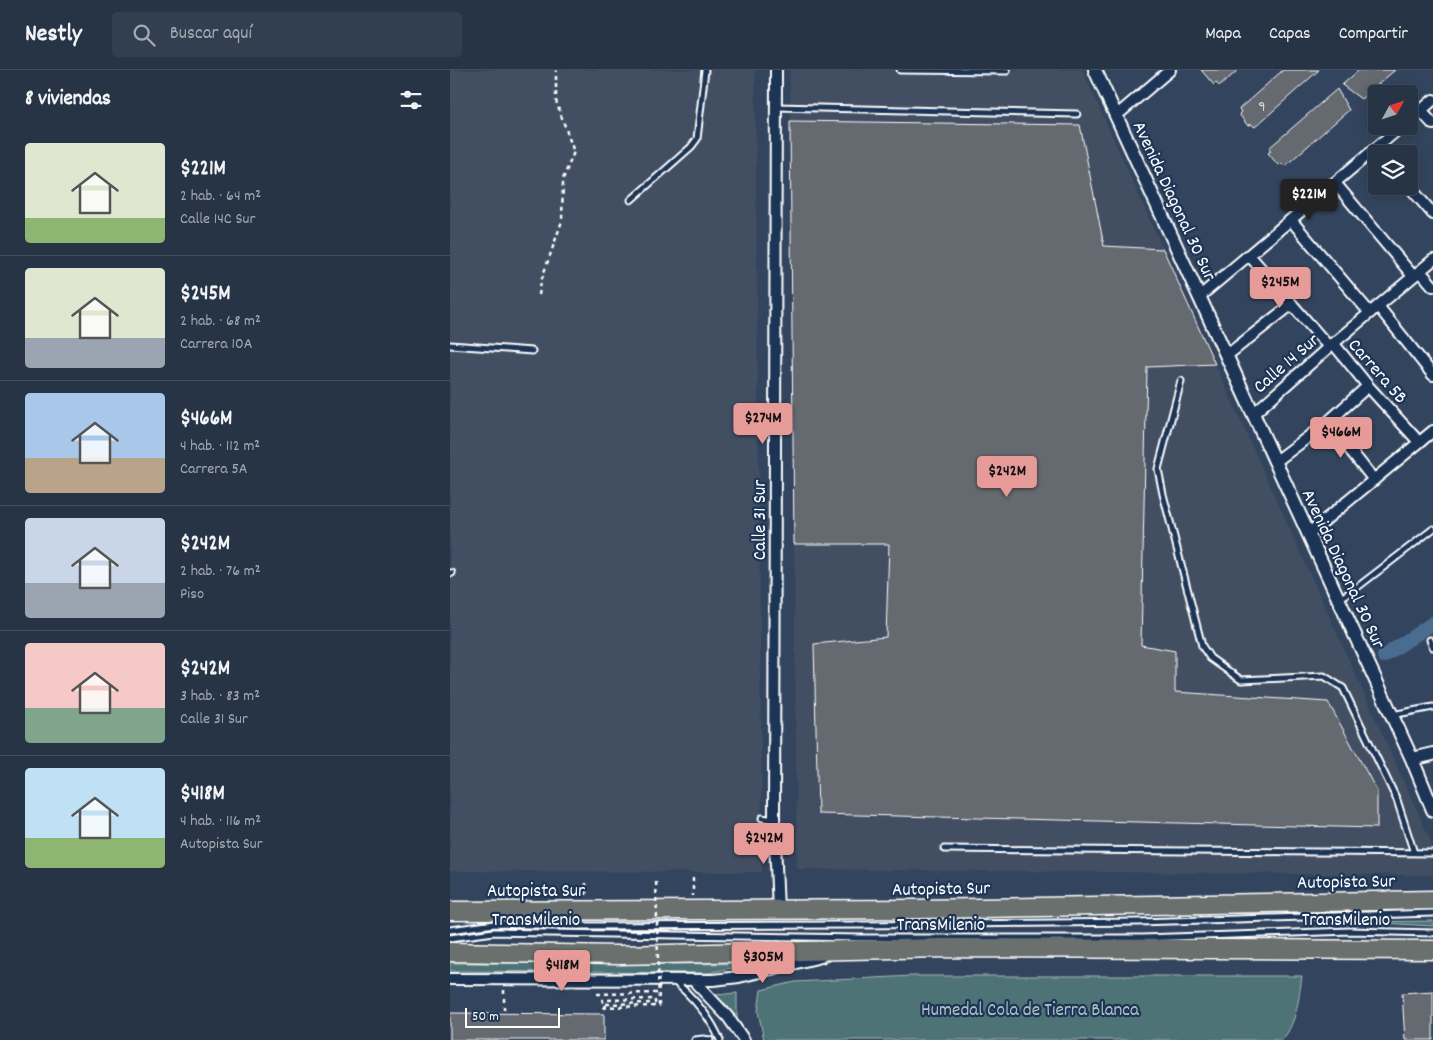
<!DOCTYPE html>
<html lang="es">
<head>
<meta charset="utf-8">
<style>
  :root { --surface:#263446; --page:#323f51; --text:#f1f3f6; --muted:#a4aab3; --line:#424f5f; --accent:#e69b98 }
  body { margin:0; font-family:Dekko,sans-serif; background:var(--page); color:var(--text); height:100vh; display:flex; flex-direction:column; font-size:19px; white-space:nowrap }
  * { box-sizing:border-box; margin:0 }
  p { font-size:16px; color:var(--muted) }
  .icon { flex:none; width:28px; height:28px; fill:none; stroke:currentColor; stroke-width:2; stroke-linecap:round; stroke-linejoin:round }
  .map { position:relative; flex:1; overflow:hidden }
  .side { display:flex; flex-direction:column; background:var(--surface); width:450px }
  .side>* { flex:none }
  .needle { width:32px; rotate:50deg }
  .controls { position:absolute; left:918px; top:15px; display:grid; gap:10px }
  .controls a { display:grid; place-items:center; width:50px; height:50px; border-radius:5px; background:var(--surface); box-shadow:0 2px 12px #0003,0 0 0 1px var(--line); font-size:25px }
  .scale { position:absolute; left:15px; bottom:12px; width:95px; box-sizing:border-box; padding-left:5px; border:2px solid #fff; border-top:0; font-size:14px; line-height:18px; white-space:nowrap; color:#fff; -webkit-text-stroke:4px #1d3557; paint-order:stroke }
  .price { position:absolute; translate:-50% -42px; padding:0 11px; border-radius:5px; background:var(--accent); color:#111; font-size:16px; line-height:32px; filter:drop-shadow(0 1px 2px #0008) }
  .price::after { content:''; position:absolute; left:50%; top:30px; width:15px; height:11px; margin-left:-8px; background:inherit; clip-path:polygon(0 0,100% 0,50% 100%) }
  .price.active { background:#222; color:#fff }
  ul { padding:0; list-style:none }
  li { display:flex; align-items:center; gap:15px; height:125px; padding:0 25px }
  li+li { border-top:1px solid var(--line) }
  li span { display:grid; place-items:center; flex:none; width:140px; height:100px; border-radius:5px; color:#555 }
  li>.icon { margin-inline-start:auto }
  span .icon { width:60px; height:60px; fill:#fffc; stroke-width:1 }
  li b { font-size:21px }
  h2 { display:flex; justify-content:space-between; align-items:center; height:60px; padding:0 25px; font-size:21px }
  header { display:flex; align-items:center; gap:30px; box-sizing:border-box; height:70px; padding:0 25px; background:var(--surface); border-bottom:1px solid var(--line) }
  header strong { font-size:24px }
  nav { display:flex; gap:28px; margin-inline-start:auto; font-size:18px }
  .search { width:350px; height:45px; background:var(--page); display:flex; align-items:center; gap:12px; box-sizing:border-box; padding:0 18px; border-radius:5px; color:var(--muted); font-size:19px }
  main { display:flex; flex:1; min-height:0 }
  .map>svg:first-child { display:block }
  .built { fill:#425063 }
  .green { fill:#4e7376; stroke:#a6b9ba }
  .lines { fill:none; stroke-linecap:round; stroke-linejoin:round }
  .canal { stroke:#4b6c91; stroke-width:14 }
  .building { fill:#656970; stroke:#fff }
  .service-casing { stroke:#fff; stroke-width:9 }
  .minor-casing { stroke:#fff; stroke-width:14 }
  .tertiary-casing { stroke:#fff; stroke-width:16 }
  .trunk-casing { stroke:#fff; stroke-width:21 }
  .path { stroke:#fff; stroke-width:2.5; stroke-dasharray:4 4; stroke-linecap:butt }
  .service { stroke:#1d3557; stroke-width:5 }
  .minor { stroke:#1d3557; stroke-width:10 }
  .tertiary { stroke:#1d3557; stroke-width:12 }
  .trunk { stroke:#6b706d; stroke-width:18 }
  .path-bridge { stroke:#fff; stroke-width:2.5; stroke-dasharray:4 4; stroke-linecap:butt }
  .labels { text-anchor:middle; stroke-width:4.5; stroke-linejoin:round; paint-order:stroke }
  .number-label { font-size:16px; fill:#d8dadb }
  .street-label { font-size:19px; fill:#fff; stroke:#1d3557 }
  .park-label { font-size:19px; fill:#afc0c1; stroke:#1d3557 }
</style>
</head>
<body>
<header>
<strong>Nestly</strong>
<div class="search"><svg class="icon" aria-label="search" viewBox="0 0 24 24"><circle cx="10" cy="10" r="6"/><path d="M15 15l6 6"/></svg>Buscar aquí</div>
<nav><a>Mapa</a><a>Capas</a><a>Compartir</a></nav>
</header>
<main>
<section class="side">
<h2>8 viviendas<svg class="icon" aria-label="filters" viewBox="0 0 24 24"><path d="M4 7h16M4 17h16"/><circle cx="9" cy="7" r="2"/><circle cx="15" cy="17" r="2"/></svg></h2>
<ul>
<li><span style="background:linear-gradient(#dfe7d0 75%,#8fb573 0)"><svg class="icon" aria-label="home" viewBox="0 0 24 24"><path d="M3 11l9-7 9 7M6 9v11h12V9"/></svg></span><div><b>$221M</b><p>2 hab. · 64 m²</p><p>Calle 14C Sur</p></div></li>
<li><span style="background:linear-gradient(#dfe7d0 70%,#9aa5b1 0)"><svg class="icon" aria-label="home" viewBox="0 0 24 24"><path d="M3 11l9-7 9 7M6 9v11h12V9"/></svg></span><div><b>$245M</b><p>2 hab. · 68 m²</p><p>Carrera 10A</p></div></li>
<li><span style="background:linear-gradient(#a9c7e8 65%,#b9a48a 0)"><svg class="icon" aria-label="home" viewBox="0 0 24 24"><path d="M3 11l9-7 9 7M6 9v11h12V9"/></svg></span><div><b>$466M</b><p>4 hab. · 112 m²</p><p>Carrera 5A</p></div></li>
<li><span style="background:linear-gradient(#c9d6e8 65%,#9aa5b1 0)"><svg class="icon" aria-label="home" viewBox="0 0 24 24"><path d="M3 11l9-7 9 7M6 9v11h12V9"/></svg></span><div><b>$242M</b><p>2 hab. · 76 m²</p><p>Piso</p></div></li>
<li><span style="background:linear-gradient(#f6c9c9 65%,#7fa58c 0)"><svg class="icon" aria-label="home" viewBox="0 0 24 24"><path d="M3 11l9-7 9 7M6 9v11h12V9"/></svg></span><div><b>$242M</b><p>3 hab. · 83 m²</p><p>Calle 31 Sur</p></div></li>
<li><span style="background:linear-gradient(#bfe0f5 70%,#8fb573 0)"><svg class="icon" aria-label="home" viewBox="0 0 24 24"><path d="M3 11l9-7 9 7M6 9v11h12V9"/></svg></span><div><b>$418M</b><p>4 hab. · 116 m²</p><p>Autopista Sur</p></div></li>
</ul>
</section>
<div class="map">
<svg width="983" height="970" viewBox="0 0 983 970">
  <rect width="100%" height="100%" fill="#33455e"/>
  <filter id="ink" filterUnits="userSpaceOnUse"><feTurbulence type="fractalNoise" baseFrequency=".02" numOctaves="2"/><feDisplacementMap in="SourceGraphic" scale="10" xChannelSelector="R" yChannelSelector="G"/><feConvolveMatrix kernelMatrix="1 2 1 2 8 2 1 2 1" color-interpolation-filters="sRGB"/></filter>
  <g filter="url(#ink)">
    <path class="built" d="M0,0h305l7,802 -312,-1z
      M340,0h292l349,772 2,33 -636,-6z"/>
    <path class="green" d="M983,839l-264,6 -12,-4z
      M983,851v5l-70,-4z
      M0,893l299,1 -41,9 -258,-2z
      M463,906h389c-3,21 -5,47 -20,64h-518l-6,-29 3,-21 34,-8z
      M287,923v27l-10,-15 -12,-10z"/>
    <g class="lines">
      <path class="canal" d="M934,586l49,-33"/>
    </g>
    <path class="building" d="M751,0h37l-18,16 -4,-3 -2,2z
      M833,0h36l-64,57 -4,-3 -3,2 -9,-12 2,-2 -2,-3z
      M909,0h36l-34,29 -19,-14z
      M887,19l12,21 -64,56 -4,-3 -3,2 -10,-12 3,-2 -2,-3z
      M340,51l290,4 24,121 59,3 52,115 -68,3 -6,278 34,6v41l153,10 49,89v37l-559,-14 -4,-170 72,-7 3,-93h-95z
      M983,921v49h-28l-3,-47z
      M0,943l154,1v26h-154z"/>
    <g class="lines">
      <defs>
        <path id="service" d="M450,0l107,1
          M326,37l301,7
          M181,130l60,-53 6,-8 8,-69
          M0,275l82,6
          M731,311l-23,88 5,25 39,152 8,12 31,22 83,-4 19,12 54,112 17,53
          M0,503h2
          M889,529l16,-10 78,-60
          M980,570l3,7
          M942,645l41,-8
          M312,748l12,2
          M494,779l489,4
          M0,860l45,-6 80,2 287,-1 276,-3 295,-9
          M0,868l44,-6 365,6h283l208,-7 83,2
          M224,911c20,17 36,35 46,59
          M245,970l8,-1 7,1"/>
        <path id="minor" d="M326,0l-2,750 4,90
          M971,41l12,13
          M666,46l54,-46
          M959,51l24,-21
          M885,113l78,93
          M959,116l24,28
          M841,150l79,93
          M799,185l80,92
          M970,201l13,15
          M749,227l203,-171
          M928,236l55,69
          M883,273l35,43 51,56
          M776,286l66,-52
          M803,344l76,-67 104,-87
          M878,352l46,58
          M825,392l53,-40 40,-36
          M858,464l125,-103
          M0,909l263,1 26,-3 82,-20
          M244,911l34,36 16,23"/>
        <path id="tertiary" d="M645,0l317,689 21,51
          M962,689l21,-5"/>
        <path id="trunk" d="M0,841l468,-2 515,-9
          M0,882l169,3 324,-7 490,2"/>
      </defs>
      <use href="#service" class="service-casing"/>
      <use href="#minor" class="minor-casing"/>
      <use href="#tertiary" class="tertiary-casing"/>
      <use href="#trunk" class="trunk-casing"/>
      <path class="path" d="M89,225l2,-14 21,-60 1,-42 11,-27 -18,-51v-31
        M243,808v18
        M136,825v-13
        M54,920v24
        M147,924l61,-1
        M155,939l1,-5"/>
      <use href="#service" class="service"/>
      <use href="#minor" class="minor"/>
      <use href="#tertiary" class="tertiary"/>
      <use href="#trunk" class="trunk"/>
      <path class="path-bridge" d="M156,934l49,-1v-4l-52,1v7l56,-1 -3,-127"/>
    </g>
  </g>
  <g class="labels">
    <g class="number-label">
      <text x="812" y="41">9</text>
    </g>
    <g class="street-label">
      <text transform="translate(726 130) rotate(65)" y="7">Avenida Diagonal 30 Sur</text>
      <text transform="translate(835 292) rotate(-41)" y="7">Calle 14 Sur</text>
      <text transform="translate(929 300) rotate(49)" y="7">Carrera 5B</text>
      <text transform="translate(308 450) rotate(-90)" y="7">Calle 31 Sur</text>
      <text transform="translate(895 498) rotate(65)" y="7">Avenida Diagonal 30 Sur</text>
      <text transform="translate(896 810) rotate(-1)" y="7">Autopista Sur</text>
      <text transform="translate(491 817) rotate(-1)" y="7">Autopista Sur</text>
      <text x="86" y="826">Autopista Sur</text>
      <text x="86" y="855">TransMilenio</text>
      <text x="896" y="855">TransMilenio</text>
      <text x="491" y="860">TransMilenio</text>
    </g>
    <g class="park-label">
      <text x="580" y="945">Humedal Cola de Tierra Blanca</text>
    </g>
  </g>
</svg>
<div class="controls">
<a><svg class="needle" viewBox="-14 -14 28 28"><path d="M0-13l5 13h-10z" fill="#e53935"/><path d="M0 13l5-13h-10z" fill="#a4aab3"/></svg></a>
<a><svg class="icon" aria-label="layers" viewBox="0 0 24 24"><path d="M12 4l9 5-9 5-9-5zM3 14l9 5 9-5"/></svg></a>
</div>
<div class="scale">50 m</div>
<b class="price active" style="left:859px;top:151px">$221M</b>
<b class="price" style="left:830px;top:239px">$245M</b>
<b class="price" style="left:313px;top:375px">$274M</b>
<b class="price" style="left:891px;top:389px">$466M</b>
<b class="price" style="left:557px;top:428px">$242M</b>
<b class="price" style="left:314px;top:795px">$242M</b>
<b class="price" style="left:313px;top:914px">$305M</b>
<b class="price" style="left:112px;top:922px">$418M</b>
</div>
</main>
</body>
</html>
